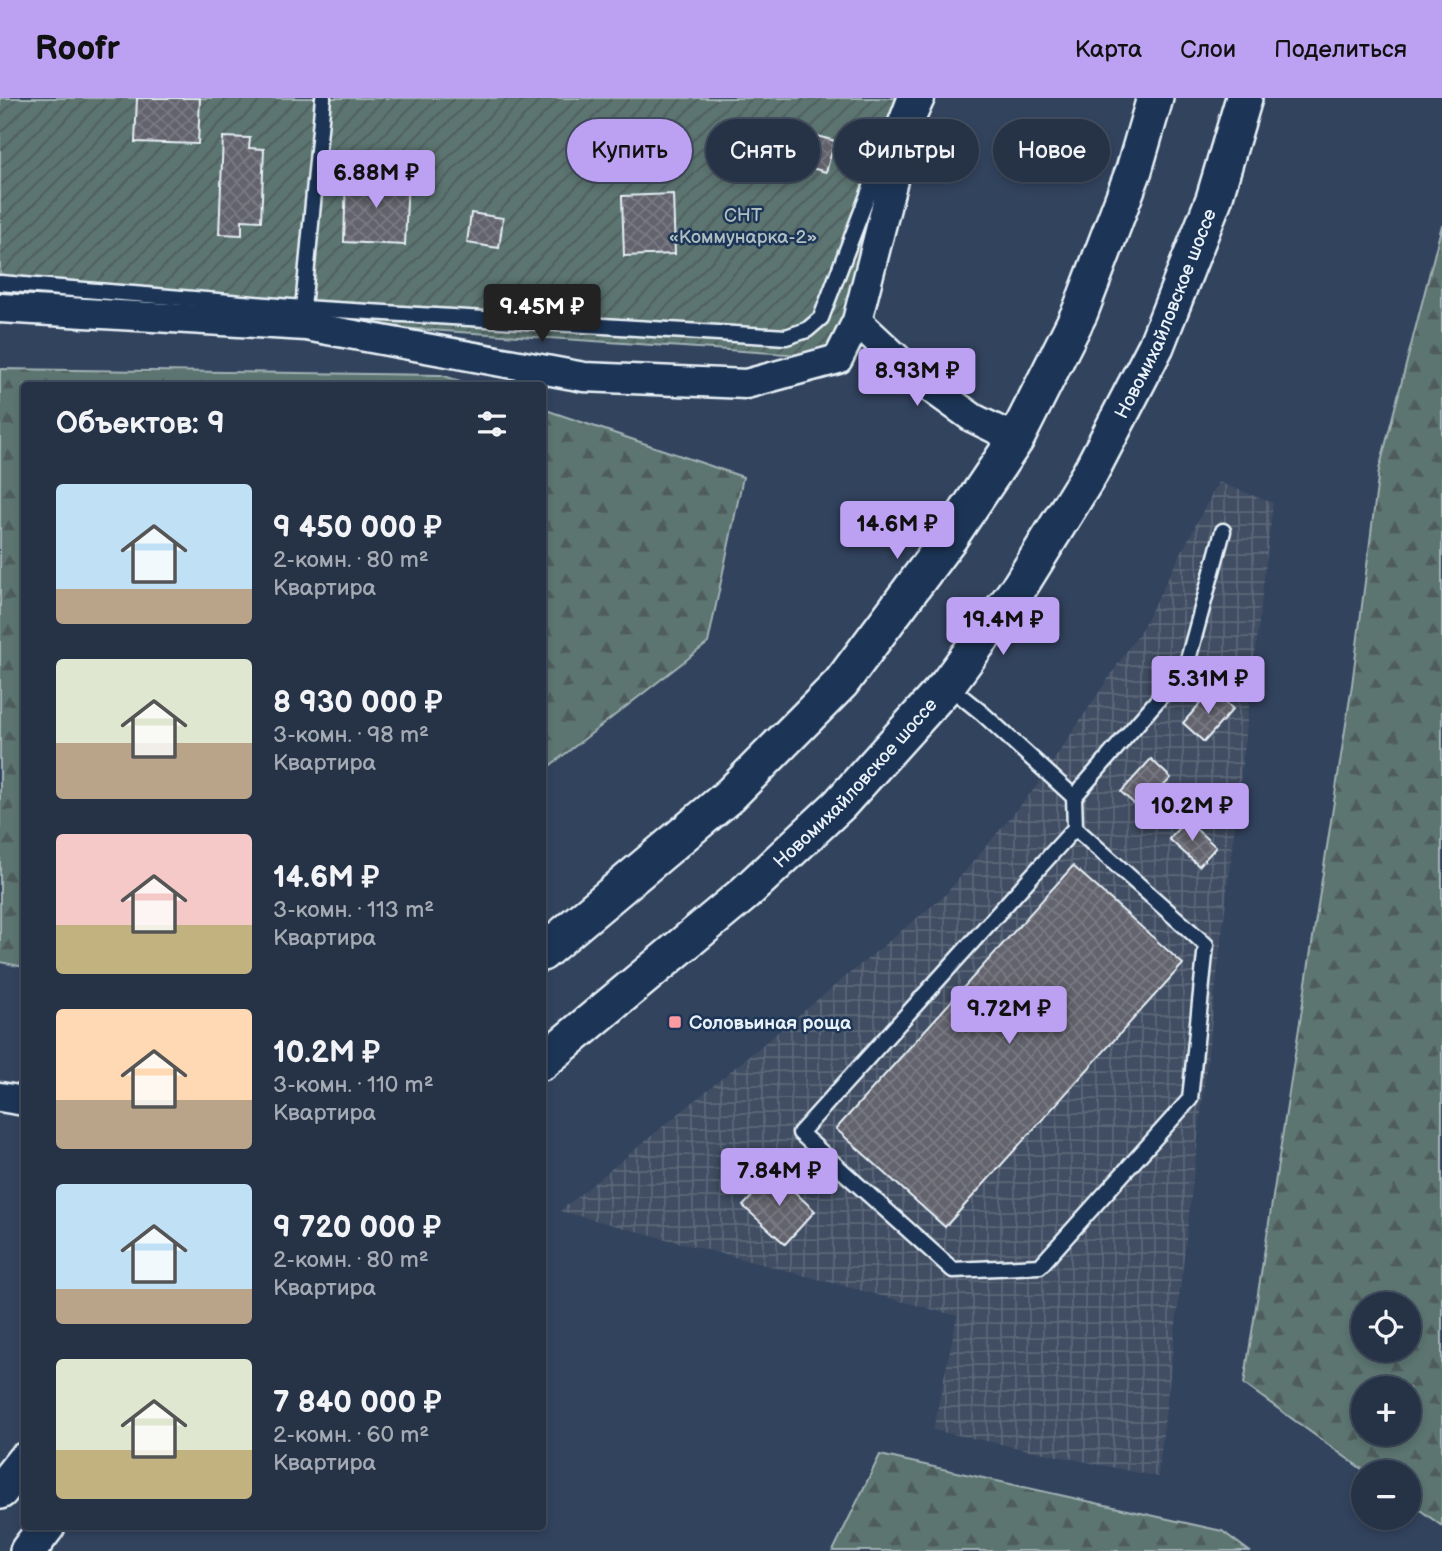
<!DOCTYPE html>
<html lang="ru">
<head>
<meta charset="utf-8">
<style>
  :root { --surface:#263246; --page:#2e3a4d; --text:#f1f3f6; --muted:#a4aab3; --line:#424d5f; --accent:#bca0f2 }
  body { margin:0; font-family:"Balsamiq Sans",sans-serif; background:var(--page); color:var(--text); height:100vh; display:flex; flex-direction:column; font-size:26px; white-space:nowrap }
  * { box-sizing:border-box; margin:0 }
  p { font-size:23px; color:var(--muted) }
  .icon { flex:none; width:38px; height:38px; fill:none; stroke:currentColor; stroke-width:2; stroke-linecap:round; stroke-linejoin:round }
  .map { position:relative; flex:1; overflow:hidden }
  .drawer { position:absolute; left:21px; top:284px; width:525px; height:1148px; display:flex; flex-direction:column; background:var(--surface); border-radius:7px; box-shadow:0 4px 10px #0003,0 0 0 2px var(--line) }
  .drawer>* { flex:none }
  .hud { position:absolute; left:567px; top:21px; width:665px; height:63px; display:flex; gap:14px }
  .fabs { position:absolute; left:1351px; top:1194px; display:grid; gap:14px }
  .fabs a { display:grid; place-items:center; width:70px; height:70px; border-radius:50%; background:var(--surface); box-shadow:0 4px 10px #0003,0 0 0 2px var(--line); font-size:35px }
  .price { position:absolute; translate:-50% -60px; padding:0 16px; border-radius:7px; background:var(--accent); color:#111; font-size:23px; line-height:46px; filter:drop-shadow(0 2px 4px #0008) }
  .price::after { content:''; position:absolute; left:50%; top:42px; width:21px; height:16px; margin-left:-10px; background:inherit; clip-path:polygon(0 0,100% 0,50% 100%) }
  .price.current { background:#222; color:#fff }
  ul { padding:0; list-style:none }
  li { display:flex; align-items:center; gap:21px; height:175px; padding:0 35px }
  li span { display:grid; place-items:center; flex:none; width:196px; height:140px; border-radius:7px; color:#555 }
  li>.icon { margin-inline-start:auto }
  span .icon { width:84px; height:84px; fill:#fffc; stroke-width:1 }
  li b { font-size:30px }
  h2 { display:flex; justify-content:space-between; align-items:center; height:84px; padding:0 35px; font-size:30px }
  .chip { padding:0 24px; border-radius:32px; background:var(--surface); box-shadow:0 4px 10px #0003,0 0 0 2px var(--line); font-size:24px; line-height:63px }
  .chip.current { background:var(--accent); color:#111 }
  header { display:flex; align-items:center; gap:42px; box-sizing:border-box; height:98px; padding:0 35px; background:var(--accent); color:#111 }
  header strong { font-size:33px }
  nav { display:flex; gap:38px; margin-inline-start:auto; font-size:24px }
  .map>svg:first-child { display:block }
  .industrial { fill:url(#industrial-grid) }
  .forest { fill:url(#forest-firs); stroke:#a2b2b4; stroke-width:2; fill-rule:evenodd }
  .garden { fill:url(#garden-furrows); stroke:#a2b2b4; stroke-width:2 }
  .building { fill:url(#building-cross-hatch); stroke:#e8f1f8; stroke-width:2 }
  .lines { fill:none; stroke-linecap:round; stroke-linejoin:round }
  .service-casing { stroke:#e8f1f8; stroke-width:19 }
  .minor-casing { stroke:#e8f1f8; stroke-width:33 }
  .tertiary-casing { stroke:#e8f1f8; stroke-width:40 }
  .service { stroke:#1d3557; stroke-width:14 }
  .minor { stroke:#1d3557; stroke-width:28 }
  .tertiary { stroke:#1d3557; stroke-width:35 }
  .poi-dot { fill:#ff9aa2; stroke:#1d3557; stroke-width:2.5 }
  .labels { text-anchor:middle; stroke-width:5; stroke-linejoin:round; paint-order:stroke }
  .park-label { font-size:19px; fill:#b0bfc2; stroke:#1d3557 }
  .street-label { font-size:19px; fill:#e8f1f8; stroke:#1d3557 }
  .poi-label { font-size:19px; font-weight:bold; fill:#e8f1f8; stroke:#1d3557; text-anchor:start }
</style>
</head>
<body>
<header>
<strong>Roofr</strong>
<nav><a>Карта</a><a>Слои</a><a>Поделиться</a></nav>
</header>
<div class="map">
<svg width="1442" height="1453" viewBox="0 0 1442 1453">
  <defs>
    <pattern id="industrial-grid" width="8" height="8" patternUnits="userSpaceOnUse" patternTransform="scale(1.75)"><rect width="8" height="8" fill="#414d62"/><path d="M0 4h8M4 0v8" fill="none" stroke="#5c6779"/></pattern>
    <pattern id="forest-firs" width="22" height="20" patternUnits="userSpaceOnUse" patternTransform="scale(1.75)"><rect width="22" height="20" fill="#5b7471"/><path d="M5 1l3.5 6h-7zM16 11l3.5 6h-7z" fill="#4f5c5c"/></pattern>
    <pattern id="garden-furrows" width="10" height="10" patternUnits="userSpaceOnUse" patternTransform="scale(1.75)"><rect width="10" height="10" fill="#5b7471"/><path d="M-1 1l2-2M0 10L10 0M9 11l2-2" fill="none" stroke="#4f5c5c"/></pattern>
    <pattern id="building-cross-hatch" width="8" height="8" patternUnits="userSpaceOnUse" patternTransform="scale(1.75)"><rect width="8" height="8" fill="#63636d"/><path d="M0 0l8 8M0 8l8-8" fill="none" stroke="#797a83"/></pattern>
  </defs>
  <rect width="100%" height="100%" fill="#32435e"/>
  <filter id="ink" filterUnits="userSpaceOnUse"><feTurbulence type="fractalNoise" baseFrequency=".0143" numOctaves="2"/><feDisplacementMap in="SourceGraphic" scale="14" xChannelSelector="R" yChannelSelector="G"/><feConvolveMatrix kernelMatrix="1 2 1 2 8 2 1 2 1" color-interpolation-filters="sRGB"/></filter>
  <g filter="url(#ink)">
    <path class="industrial" d="M1218,384l55,21 -115,974 -225,-47 24,-114 -397,-105 384,-315 91,-108 107,-160z"/>
    <path class="forest" d="M1442,127v1301l-33,-24v-30h-43l-122,-88 108,-699 27,-215zM1363,1206h46v45h-46zM1363,1290h46v45h-46z
      M0,271l441,6 31,10h-448v582l-24,-5z
      M543,311l200,68 -35,166 -165,128z
      M880,1357l342,76 27,20h-416z"/>
    <path class="garden" d="M0,0h927l-97,259 -830,-56z"/>
    <path class="building" d="M137,0h63l-2,46 -63,-2z
      M796,32l39,11 -9,31 -39,-11z
      M223,39l27,1 -1,10 15,1 -3,72 -19,-1v15l-23,-1z
      M346,77l62,3 -3,67 -61,-3z
      M673,96l2,60 -51,2 -2,-60z
      M471,115l32,5 -4,30 -32,-5z
      M1212,592l21,19 -29,33 -21,-19z
      M1151,661l20,19 -30,32 -20,-18z
      M1186,722l30,27 -17,19 -30,-27z
      M1073,768l110,98 -238,263 -109,-98z
      M774,1075l41,38 -30,33 -42,-38z"/>
    <g class="lines">
      <defs>
        <path id="service" d="M0,185l303,25 483,29 21,-7 14,-12 84,-220
          M303,210l20,-210
          M947,587l35,28 92,84 1,31
          M1074,699l112,-130 37,-136
          M1075,730l131,117 -16,154 -150,167 -87,4 -153,-137z"/>
        <path id="minor" d="M0,210l306,18 278,51 162,7 92,-25 19,-38 49,-192 14,-31
          M857,223l63,59 53,38 43,21
          M0,999l24,4"/>
        <g id="tertiary">
          <path d="M542,855l188,-158 111,-112 109,-146 66,-98 64,-127 54,-142 21,-72"/>
          <path id="s1" d="M542,964l203,-169 94,-88 108,-120 73,-99 70,-113 66,-127 58,-147 30,-101"/>
          <path d="M0,1393l24,-30"/>
          <path d="M28,1453l19,-25"/>
        </g>
      </defs>
      <use href="#service" class="service-casing"/>
      <use href="#minor" class="minor-casing"/>
      <use href="#tertiary" class="tertiary-casing"/>
      <use href="#service" class="service"/>
      <use href="#minor" class="minor"/>
      <use href="#tertiary" class="tertiary"/>
    </g>
  </g>
  <rect class="poi-dot" x="668" y="917" width="14" height="14" rx="3.5"/>
  <g class="labels">
    <g class="park-label">
      <text x="743" y="123">СНТ<tspan x="743" dy="22">«Коммунарка-2»</tspan></text>
    </g>
    <g class="street-label">
      <text dy="7" stroke="none"><textPath href="#s1" startOffset="987">Новомихайловское шоссе</textPath></text>
      <text dy="7" stroke="none"><textPath href="#s1" startOffset="420">Новомихайловское шоссе</textPath></text>
    </g>
    <g class="poi-label">
      <text x="689" y="931">Соловьиная роща</text>
    </g>
  </g>
</svg>
<div class="fabs">
<a><svg class="icon" aria-label="locate" viewBox="0 0 24 24"><circle cx="12" cy="12" r="6"/><path d="M12 2v4M12 18v4M2 12h4M18 12h4"/></svg></a>
<a>+</a>
<a>−</a>
</div>
<b class="price" style="left:376px;top:112px">6.88M ₽</b>
<b class="price current" style="left:542px;top:246px">9.45M ₽</b>
<b class="price" style="left:917px;top:310px">8.93M ₽</b>
<b class="price" style="left:897px;top:463px">14.6M ₽</b>
<b class="price" style="left:1003px;top:559px">19.4M ₽</b>
<b class="price" style="left:1208px;top:618px">5.31M ₽</b>
<b class="price" style="left:1192px;top:745px">10.2M ₽</b>
<b class="price" style="left:1009px;top:948px">9.72M ₽</b>
<b class="price" style="left:779px;top:1110px">7.84M ₽</b>
<div class="hud">
<a class="chip current">Купить</a>
<a class="chip">Снять</a>
<a class="chip">Фильтры</a>
<a class="chip">Новое</a>
</div>
<section class="drawer">
<h2>Объектов: 9<svg class="icon" aria-label="filters" viewBox="0 0 24 24"><path d="M4 7h16M4 17h16"/><circle cx="9" cy="7" r="2"/><circle cx="15" cy="17" r="2"/></svg></h2>
<ul>
<li><span style="background:linear-gradient(#bfe0f5 75%,#b9a48a 0)"><svg class="icon" aria-label="home" viewBox="0 0 24 24"><path d="M3 11l9-7 9 7M6 9v11h12V9"/></svg></span><div><b>9 450 000 ₽</b><p>2-комн. · 80 m²</p><p>Квартира</p></div></li>
<li><span style="background:linear-gradient(#dfe7d0 60%,#b9a48a 0)"><svg class="icon" aria-label="home" viewBox="0 0 24 24"><path d="M3 11l9-7 9 7M6 9v11h12V9"/></svg></span><div><b>8 930 000 ₽</b><p>3-комн. · 98 m²</p><p>Квартира</p></div></li>
<li><span style="background:linear-gradient(#f6c9c9 65%,#c2b280 0)"><svg class="icon" aria-label="home" viewBox="0 0 24 24"><path d="M3 11l9-7 9 7M6 9v11h12V9"/></svg></span><div><b>14.6M ₽</b><p>3-комн. · 113 m²</p><p>Квартира</p></div></li>
<li><span style="background:linear-gradient(#ffd9b3 65%,#b9a48a 0)"><svg class="icon" aria-label="home" viewBox="0 0 24 24"><path d="M3 11l9-7 9 7M6 9v11h12V9"/></svg></span><div><b>10.2M ₽</b><p>3-комн. · 110 m²</p><p>Квартира</p></div></li>
<li><span style="background:linear-gradient(#bfe0f5 75%,#b9a48a 0)"><svg class="icon" aria-label="home" viewBox="0 0 24 24"><path d="M3 11l9-7 9 7M6 9v11h12V9"/></svg></span><div><b>9 720 000 ₽</b><p>2-комн. · 80 m²</p><p>Квартира</p></div></li>
<li><span style="background:linear-gradient(#dfe7d0 65%,#c2b280 0)"><svg class="icon" aria-label="home" viewBox="0 0 24 24"><path d="M3 11l9-7 9 7M6 9v11h12V9"/></svg></span><div><b>7 840 000 ₽</b><p>2-комн. · 60 m²</p><p>Квартира</p></div></li>
</ul>
</section>
</div>
</body>
</html>
